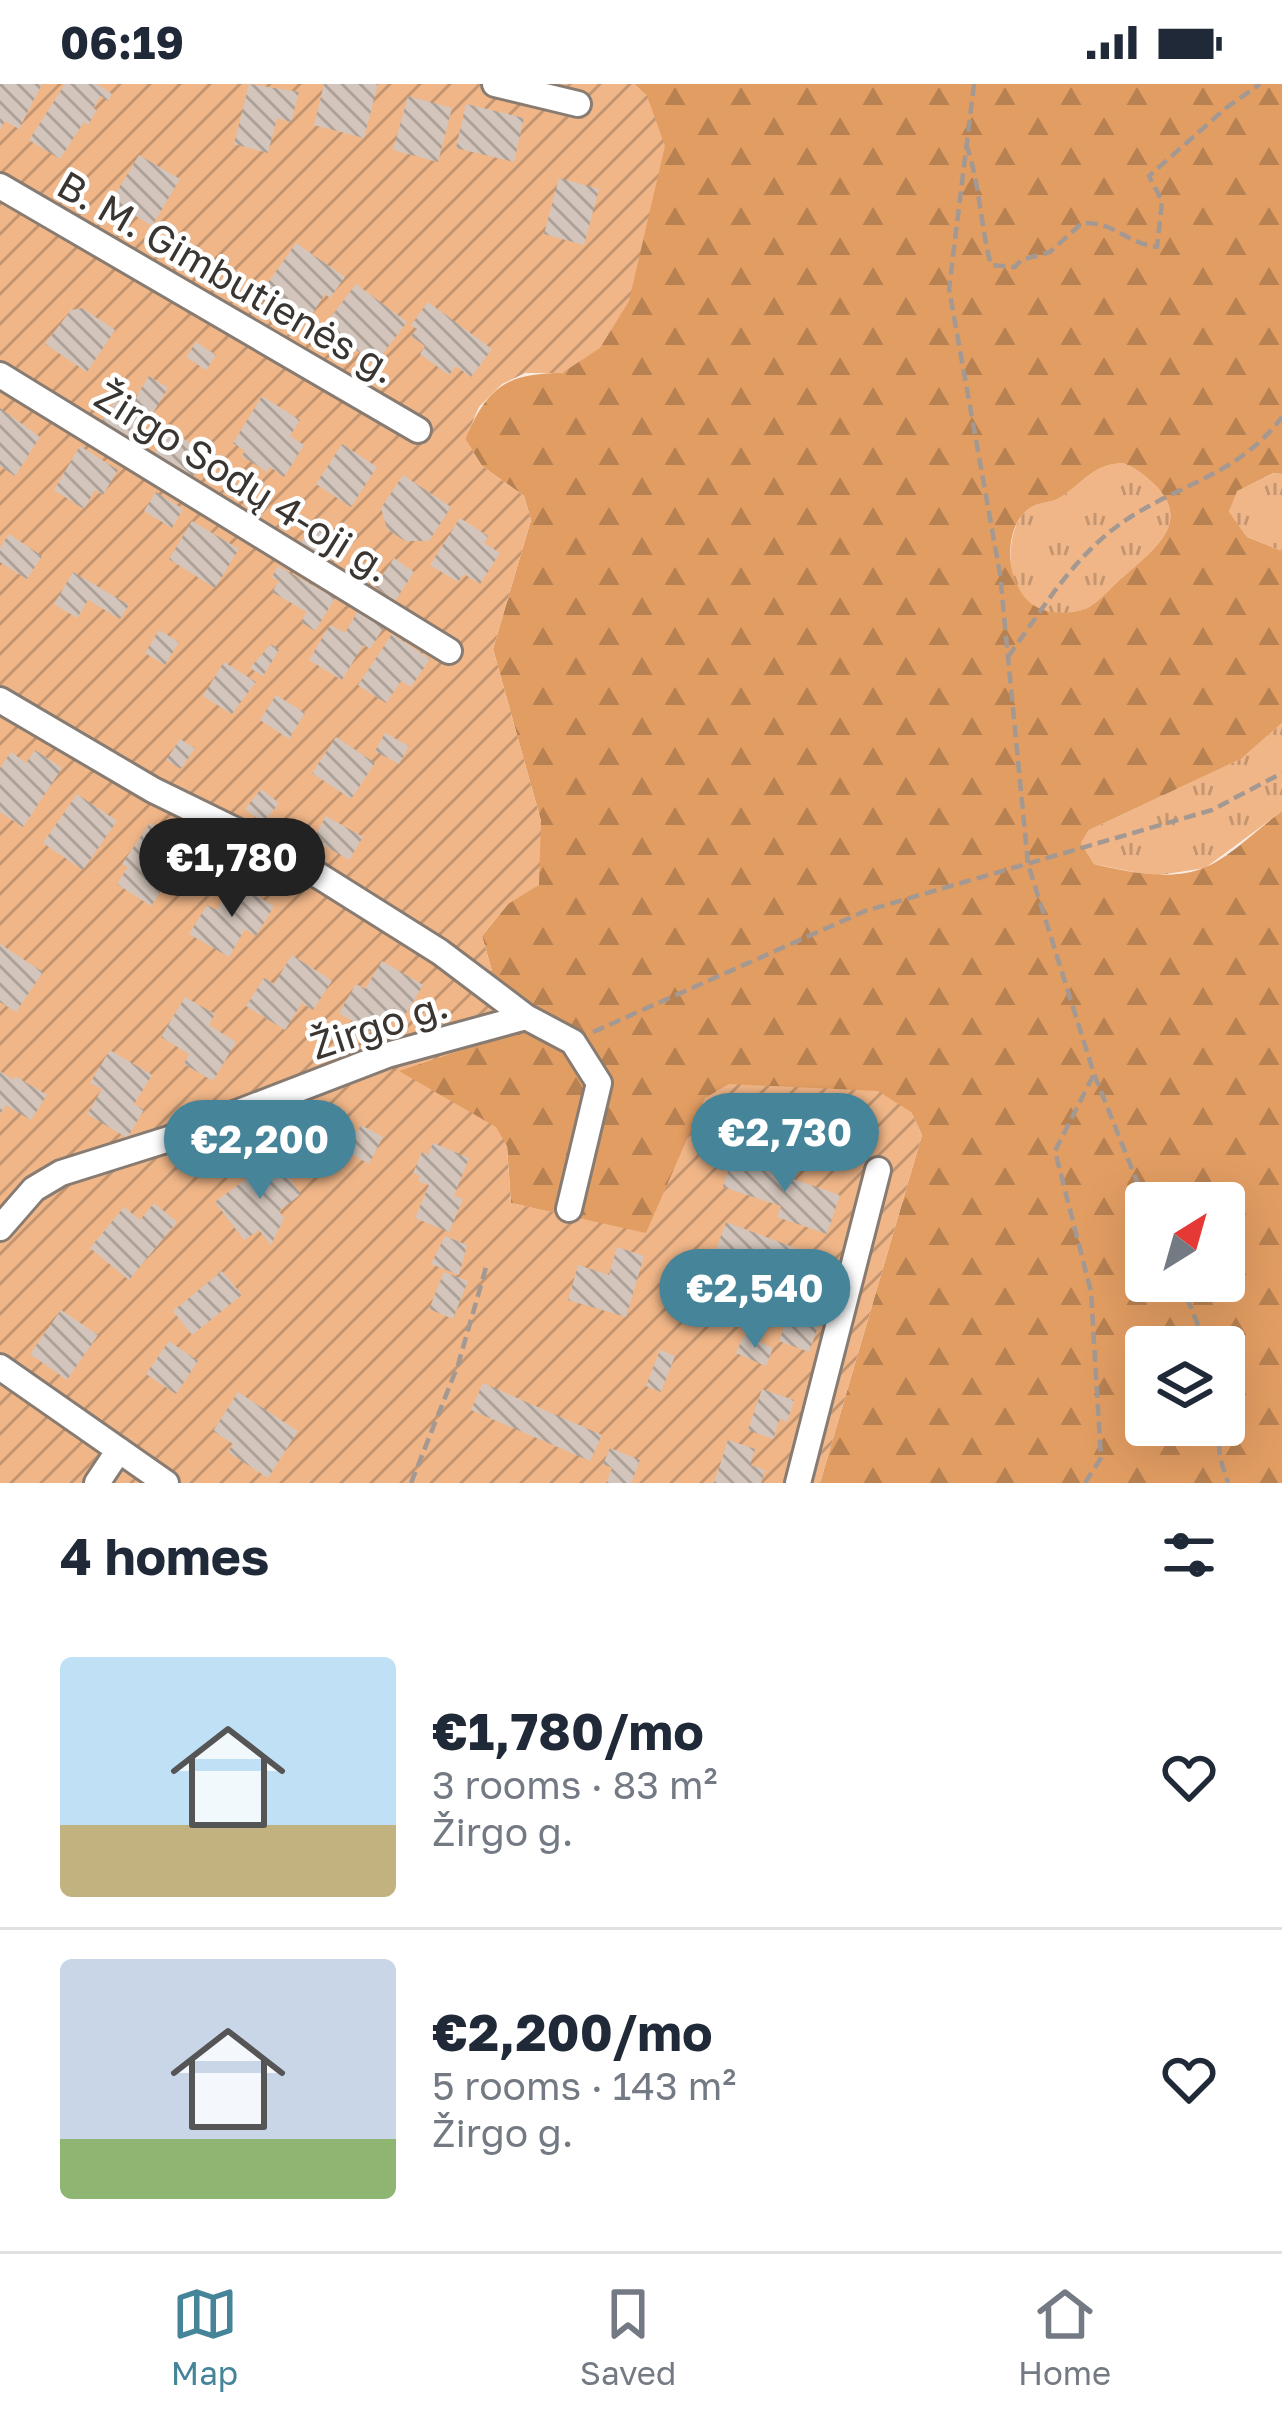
<!DOCTYPE html>
<html lang="en">
<head>
<meta charset="utf-8">
<style>
  :root { --surface:#fff; --page:#f6f6f7; --text:#1f2937; --muted:#747a83; --line:#e0e1e3; --accent:#458499 }
  body { margin:0; font-family:"Golos Text",sans-serif; background:var(--page); color:var(--text); height:100vh; display:flex; flex-direction:column; font-size:45px; white-space:nowrap }
  * { box-sizing:border-box; margin:0 }
  p { font-size:39px; color:var(--muted) }
  .icon { flex:none; width:66px; height:66px; fill:none; stroke:currentColor; stroke-width:2; stroke-linecap:round; stroke-linejoin:round }
  .map { position:relative; height:1399px; overflow:hidden }
  .sheet { display:flex; flex-direction:column; background:var(--surface); flex:1 }
  .sheet>* { flex:none }
  .needle { width:78px; rotate:37deg }
  .tools { position:absolute; left:1125px; top:1098px; display:grid; gap:24px }
  .tools a { display:grid; place-items:center; width:120px; height:120px; border-radius:12px; background:var(--surface); box-shadow:0 12px 48px #0002; font-size:60px }
  .price { position:absolute; translate:-50% -102px; padding:0 27px; border-radius:42px; background:var(--accent); color:#fff; font-size:39px; line-height:78px; filter:drop-shadow(0 3px 6px #0008) }
  .price::after { content:''; position:absolute; left:50%; top:72px; width:36px; height:27px; margin-left:-18px; background:inherit; clip-path:polygon(0 0,100% 0,50% 100%) }
  .price.on { background:#222; color:#fff }
  ul { padding:0; list-style:none }
  li { display:flex; align-items:center; gap:36px; height:300px; padding:0 60px }
  li+li { border-top:3px solid var(--line) }
  li span { display:grid; place-items:center; flex:none; width:336px; height:240px; border-radius:12px; color:#555 }
  li>.icon { margin-inline-start:auto }
  span .icon { width:144px; height:144px; fill:#fffc; stroke-width:1 }
  li b { font-size:51px }
  h2 { display:flex; justify-content:space-between; align-items:center; height:144px; padding:0 60px; font-size:51px }
  .status { display:flex; justify-content:space-between; align-items:center; height:84px; padding:0 60px; background:var(--surface); direction:ltr }
  .status svg { height:33px; fill:currentColor }
  .tab-bar { display:flex; justify-content:space-around; align-items:center; height:168px; border-top:3px solid var(--line); background:var(--surface); font-size:33px; color:var(--muted) }
  .tab-bar a { display:grid; justify-items:center; gap:6px }
  .tab-bar .on { color:var(--accent) }
  .map>svg:first-child { display:block }
  .grass { fill:url(#grass-tufts) }
  .forest { fill:url(#forest-firs); fill-rule:evenodd }
  .garden { fill:url(#garden-furrows) }
  .building { fill:url(#building-back-hatch) }
  .lines { fill:none; stroke-linecap:round; stroke-linejoin:round }
  .minor-casing { stroke:#887c72; stroke-width:30 }
  .path { stroke:#a39992; stroke-width:4.5; stroke-dasharray:12 6; stroke-linecap:butt }
  .minor { stroke:#fff; stroke-width:24 }
  .labels { text-anchor:middle; stroke-width:9; stroke-linejoin:round; paint-order:stroke }
  .street-label { font-size:39px; fill:#3a3531; stroke:#fff }
</style>
</head>
<body>
<div class="status"><b>06:19</b><svg viewBox="0 0 49 12"><path d="M0 12V9h3v3zM5 12V6h3v6zM10 12V3h3v9zM15 12V0h3v12zM26 1h20v11H26zM47 4h2v5h-2z"/></svg></div>
<div class="map">
<svg width="1282" height="1399" viewBox="0 0 1282 1399">
  <defs>
    <pattern id="grass-tufts" width="24" height="20" patternUnits="userSpaceOnUse" patternTransform="scale(3)"><rect width="24" height="20" fill="#f0b688"/><path d="M3 7l-1-3M5 7V3M7 7l1-3M15 17l-1-3M17 17v-4M19 17l1-3" fill="none" stroke="#c39570"/></pattern>
    <pattern id="forest-firs" width="22" height="20" patternUnits="userSpaceOnUse" patternTransform="scale(3)"><rect width="22" height="20" fill="#e29d62"/><path d="M5 1l3.5 6h-7zM16 11l3.5 6h-7z" fill="#b88151"/></pattern>
    <pattern id="garden-furrows" width="10" height="10" patternUnits="userSpaceOnUse" patternTransform="scale(3)"><rect width="10" height="10" fill="#f0b688"/><path d="M-1 1l2-2M0 10L10 0M9 11l2-2" fill="none" stroke="#c39570"/></pattern>
    <pattern id="building-back-hatch" width="6" height="6" patternUnits="userSpaceOnUse" patternTransform="scale(3)"><rect width="6" height="6" fill="#d3c5bb"/><path d="M-1 5l2 2M0 0l6 6M5-1l2 2" fill="none" stroke="#aca199"/></pattern>
  </defs>
  <rect width="100%" height="100%" fill="#f9ebe1"/>
  <path class="grass" d="M1123,379c13,5 20,11 30,20 41,39 1,66 -30,94 -11,9 -22,23 -34,30 -17,10 -47,7 -61,-5 -23,-19 -23,-73 -1,-92 10,-9 24,-6 34,-13 23,-15 32,-33 62,-34z
    M1275,389l7,1v77l-35,-14 -18,-24 7,-22z
    M1282,639v88l-77,57 -52,8 -59,-12 -13,-21 8,-13 152,-71z"/>
  <path class="forest" d="M634,0h648v390l-8,-1 -37,18 -8,21 18,25 35,14v172l-41,36 -152,71 -8,13 13,21c34,8 78,18 112,3 24,-10 54,-40 76,-56v672h-462l102,-348 -11,-23 -206,-13 -59,135 -135,-31 -4,-57 -110,-76 158,-51 -61,-41 -12,-42 26,-32 33,-83 -48,-172 38,-129 -7,-24 -42,-30 -17,-27c23,-52 41,-66 98,-66l84,-277zM1123,379c13,5 20,11 30,20 41,39 1,66 -30,94 -11,9 -22,23 -34,30 -12,7 -32,7 -45,3 -37,-10 -45,-76 -17,-100 10,-9 24,-6 34,-13 23,-15 32,-33 62,-34zM1146,1119h78v78h-78zM1146,1263h78v78h-78z"/>
  <path class="garden" d="M0,0h634l13,12 18,50 -36,155 -29,47 -38,25h-37l-23,11 -23,23 -14,32 17,27 42,30 7,24 -38,129 48,172 -2,64 -31,19 -26,32 12,42 62,41 -157,52 97,56 11,19 4,57 135,30 59,-135 24,-14 149,7 33,21 11,23 -102,348h-820z"/>
  <path class="building" d="M0,0h42l-23,45 -14,-8 -5,9z
    M65,0h32l15,10 -4,7 -7,-5 -8,12 4,2 -9,15 -4,-3 -24,37 -31,-19z
    M249,0l50,8 -8,30 -14,-4 -9,35 -34,-9z
    M324,0h54l-14,54 -50,-13z
    M408,12l44,12 -14,54 -45,-12z
    M466,20l58,14 -10,44 -58,-14z
    M139,71l41,24 -28,47 -41,-25z
    M559,94l40,11 -15,56 -40,-11z
    M296,159l49,34 -15,21 -5,-4 -18,28 -45,-31z
    M356,200l51,38 -32,42 -51,-38z
    M428,218l64,47 -21,28 -15,-11 -7,9 -29,-21 5,-8 -14,-10 6,-7 -6,-4z
    M82,224l33,22 -28,42 -42,-28 26,-34z
    M196,258l20,13 -10,15 -20,-13z
    M149,292l19,12 -33,55 -34,-21 15,-23 14,8z
    M262,312l38,24 -10,16 14,9 -20,32 -14,-10 -3,5 -25,-16 3,-5 -12,-8z
    M0,324l40,29 -25,39 -15,-10z
    M170,346l37,24 -14,23 -38,-24z
    M342,360l35,23 -26,40 -35,-23z
    M80,362l38,24 -15,25 -8,-5 -11,19 -30,-19z
    M403,391l48,32 -22,34h-24l-18,-12 -6,-21z
    M156,408l27,17 -11,19 -28,-17z
    M460,434l28,18 -4,7 16,10 -20,31 -16,-10 -6,8 -28,-17z
    M314,436l20,12 -14,24 -20,-12z
    M192,437l47,28 -24,39 -46,-29z
    M9,450l33,22 -15,23 -27,-17v-14z
    M394,474l20,14 -19,29 -20,-14z
    M278,482l57,32 -20,33 -14,-9 6,-10 -35,-20 7,-11 -7,-4z
    M73,488l56,33 -9,14 -32,-19 -11,18 -23,-14z
    M358,527l26,16 -14,22 -7,-4 -21,35 -33,-20 21,-35 15,8z
    M159,546l20,12 -14,23 -20,-12z
    M392,550l38,25 -19,28 -10,-6 -15,22 -28,-18z
    M271,560l8,6 -16,26 -13,-8z
    M224,578l32,20 -24,32 -29,-18z
    M276,611l29,18 -16,26 -29,-19z
    M385,649l24,13 -10,18 -24,-13z
    M336,653l39,26 -24,36 -39,-26z
    M180,655l15,9 -14,21 -15,-9z
    M35,666l27,18 -39,59 -23,-15v-44l11,-16 15,11z
    M261,705l18,14 -16,20 -18,-14z
    M77,710l40,27 -34,49 -40,-27z
    M326,732l37,21 -14,23 -36,-21z
    M150,739l32,21 -12,18 7,5 -26,39 -34,-22 11,-17 -6,-3z
    M233,798l41,24 -18,30 -11,-7 -16,28 -40,-23 18,-29 10,5z
    M0,860l43,28 -27,40 -16,-10z
    M292,871l40,26 -19,29 -11,-7 -17,27 -39,-24 18,-28 10,6z
    M382,877l41,24 -18,30 -11,-7 -16,28 -39,-23 17,-29 9,5z
    M185,913l30,17 -6,11 27,17 -23,39 -29,-17 5,-10 -28,-17z
    M110,966l42,25 -18,29 10,6 -17,28 -40,-24 15,-25 -12,-6z
    M0,987l13,9 2,-4 32,19 -16,25 -25,-15 -6,9z
    M830,1024l24,3 -3,23 -30,-4 2,-15 6,1z
    M361,1041l22,12 -14,27 -23,-13z
    M433,1059l36,15 -15,38 9,3 -14,33 -34,-14 14,-33 -11,-4 2,-5 -7,-3 9,-21 6,3z
    M274,1074l27,36 -22,17 5,7 -13,27 -12,-15 -15,10 -29,-38z
    M732,1074l108,37 -13,39 -50,-17 4,-11 -58,-19z
    M154,1119l23,19 -48,58 -39,-32 34,-41 16,13z
    M726,1138l93,35 -16,43 -33,-12 4,-11 -60,-22z
    M445,1152l22,9 -8,30 -28,-11z
    M617,1163l27,9 -18,61 -58,-17 10,-35 31,10z
    M222,1187l20,24 -50,40 -19,-24z
    M444,1188l24,9 -15,38 -24,-10z
    M61,1226l37,25 -31,45 -37,-26z
    M788,1232l30,11 -9,25 -30,-11z
    M744,1251l29,13 -7,18 -30,-13z
    M169,1257l29,20 -22,33 -30,-20z
    M660,1266l15,6 -14,36 -15,-6z
    M483,1299l119,52 -12,26 -119,-51z
    M762,1305l32,11 -7,22 -7,-3 -7,20 -25,-9z
    M238,1308l60,39 -30,47 -40,-26 5,-8 -20,-13z
    M728,1356l27,9 -5,16 15,5 -4,13h-47z
    M610,1364l30,12 -9,23h-25l6,-15 -9,-4z"/>
  <g class="lines">
    <defs>
      <path id="minor" d="M495,0l83,20
        M0,102l418,244
        M0,291l449,276
        M0,616l153,90 133,65 154,97 86,65 47,25 26,41 -30,126
        M0,1144l34,-39 27,-16 108,-34 218,-84 139,-38
        M0,1283l166,116
        M97,1399l22,-33
        M798,1399l80,-313"/>
    </defs>
    <use href="#minor" class="minor-casing"/>
    <path class="path" d="M974,0l-25,205 51,285 28,290 66,210 52,130
      M966,60c14,39 14,80 25,121l24,2 6,-7 29,-8 32,-29c34,-1 41,19 75,24l5,-46 -13,-25 77,-68 34,-24
      M1008,573c38,-53 71,-110 129,-144 55,-33 104,-42 145,-96
      M593,948l272,-121 347,-101 70,-37
      M1180,1197l27,66
      M1217,1341l3,33 8,25
      M411,1399l47,-118 29,-101
      M1085,1399l16,-25 -10,-166 -36,-141 38,-75"/>
    <use href="#minor" class="minor"/>
  </g>
  <g class="labels">
    <g class="street-label">
      <text transform="translate(227 193) rotate(30)" y="14">B. M. Gimbutienės g.</text>
      <text transform="translate(243 398) rotate(32)" y="14">Žirgo Sodų 4-oji g.</text>
      <text transform="translate(379 941) rotate(-18)" y="14">Žirgo g.</text>
    </g>
  </g>
</svg>
<div class="tools">
<a><svg class="needle" viewBox="-14 -14 28 28"><path d="M0-13l5 13h-10z" fill="#e53935"/><path d="M0 13l5-13h-10z" fill="#747a83"/></svg></a>
<a><svg class="icon" aria-label="layers" viewBox="0 0 24 24"><path d="M12 4l9 5-9 5-9-5zM3 14l9 5 9-5"/></svg></a>
</div>
<b class="price on" style="left:232px;top:836px">€1,780</b>
<b class="price" style="left:785px;top:1111px">€2,730</b>
<b class="price" style="left:260px;top:1118px">€2,200</b>
<b class="price" style="left:755px;top:1267px">€2,540</b>
</div>
<section class="sheet">
<h2>4 homes<svg class="icon" aria-label="filters" viewBox="0 0 24 24"><path d="M4 7h16M4 17h16"/><circle cx="9" cy="7" r="2"/><circle cx="15" cy="17" r="2"/></svg></h2>
<ul>
<li><span style="background:linear-gradient(#bfe0f5 70%,#c2b280 0)"><svg class="icon" aria-label="home" viewBox="0 0 24 24"><path d="M3 11l9-7 9 7M6 9v11h12V9"/></svg></span><div><b>€1,780/mo</b><p>3 rooms · 83 m²</p><p>Žirgo g.</p></div><svg class="icon" aria-label="heart" viewBox="0 0 24 24"><path d="M12 20l-8-8c-3-5 5-10 8-4 3-6 11-1 8 4z"/></svg></li>
<li><span style="background:linear-gradient(#c9d6e8 75%,#8fb573 0)"><svg class="icon" aria-label="home" viewBox="0 0 24 24"><path d="M3 11l9-7 9 7M6 9v11h12V9"/></svg></span><div><b>€2,200/mo</b><p>5 rooms · 143 m²</p><p>Žirgo g.</p></div><svg class="icon" aria-label="heart" viewBox="0 0 24 24"><path d="M12 20l-8-8c-3-5 5-10 8-4 3-6 11-1 8 4z"/></svg></li>
</ul>
</section>
<nav class="tab-bar">
<a class="on"><svg class="icon" aria-label="map" viewBox="0 0 24 24"><path d="M3 6l6-2 6 2 6-2v14l-6 2-6-2-6 2zM9 4v14M15 6v14"/></svg>Map</a>
<a><svg class="icon" aria-label="saved" viewBox="0 0 24 24"><path d="M7 4h10v16l-5-4-5 4z"/></svg>Saved</a>
<a><svg class="icon" aria-label="home" viewBox="0 0 24 24"><path d="M3 11l9-7 9 7M6 9v11h12V9"/></svg>Home</a>
</nav>
</body>
</html>
